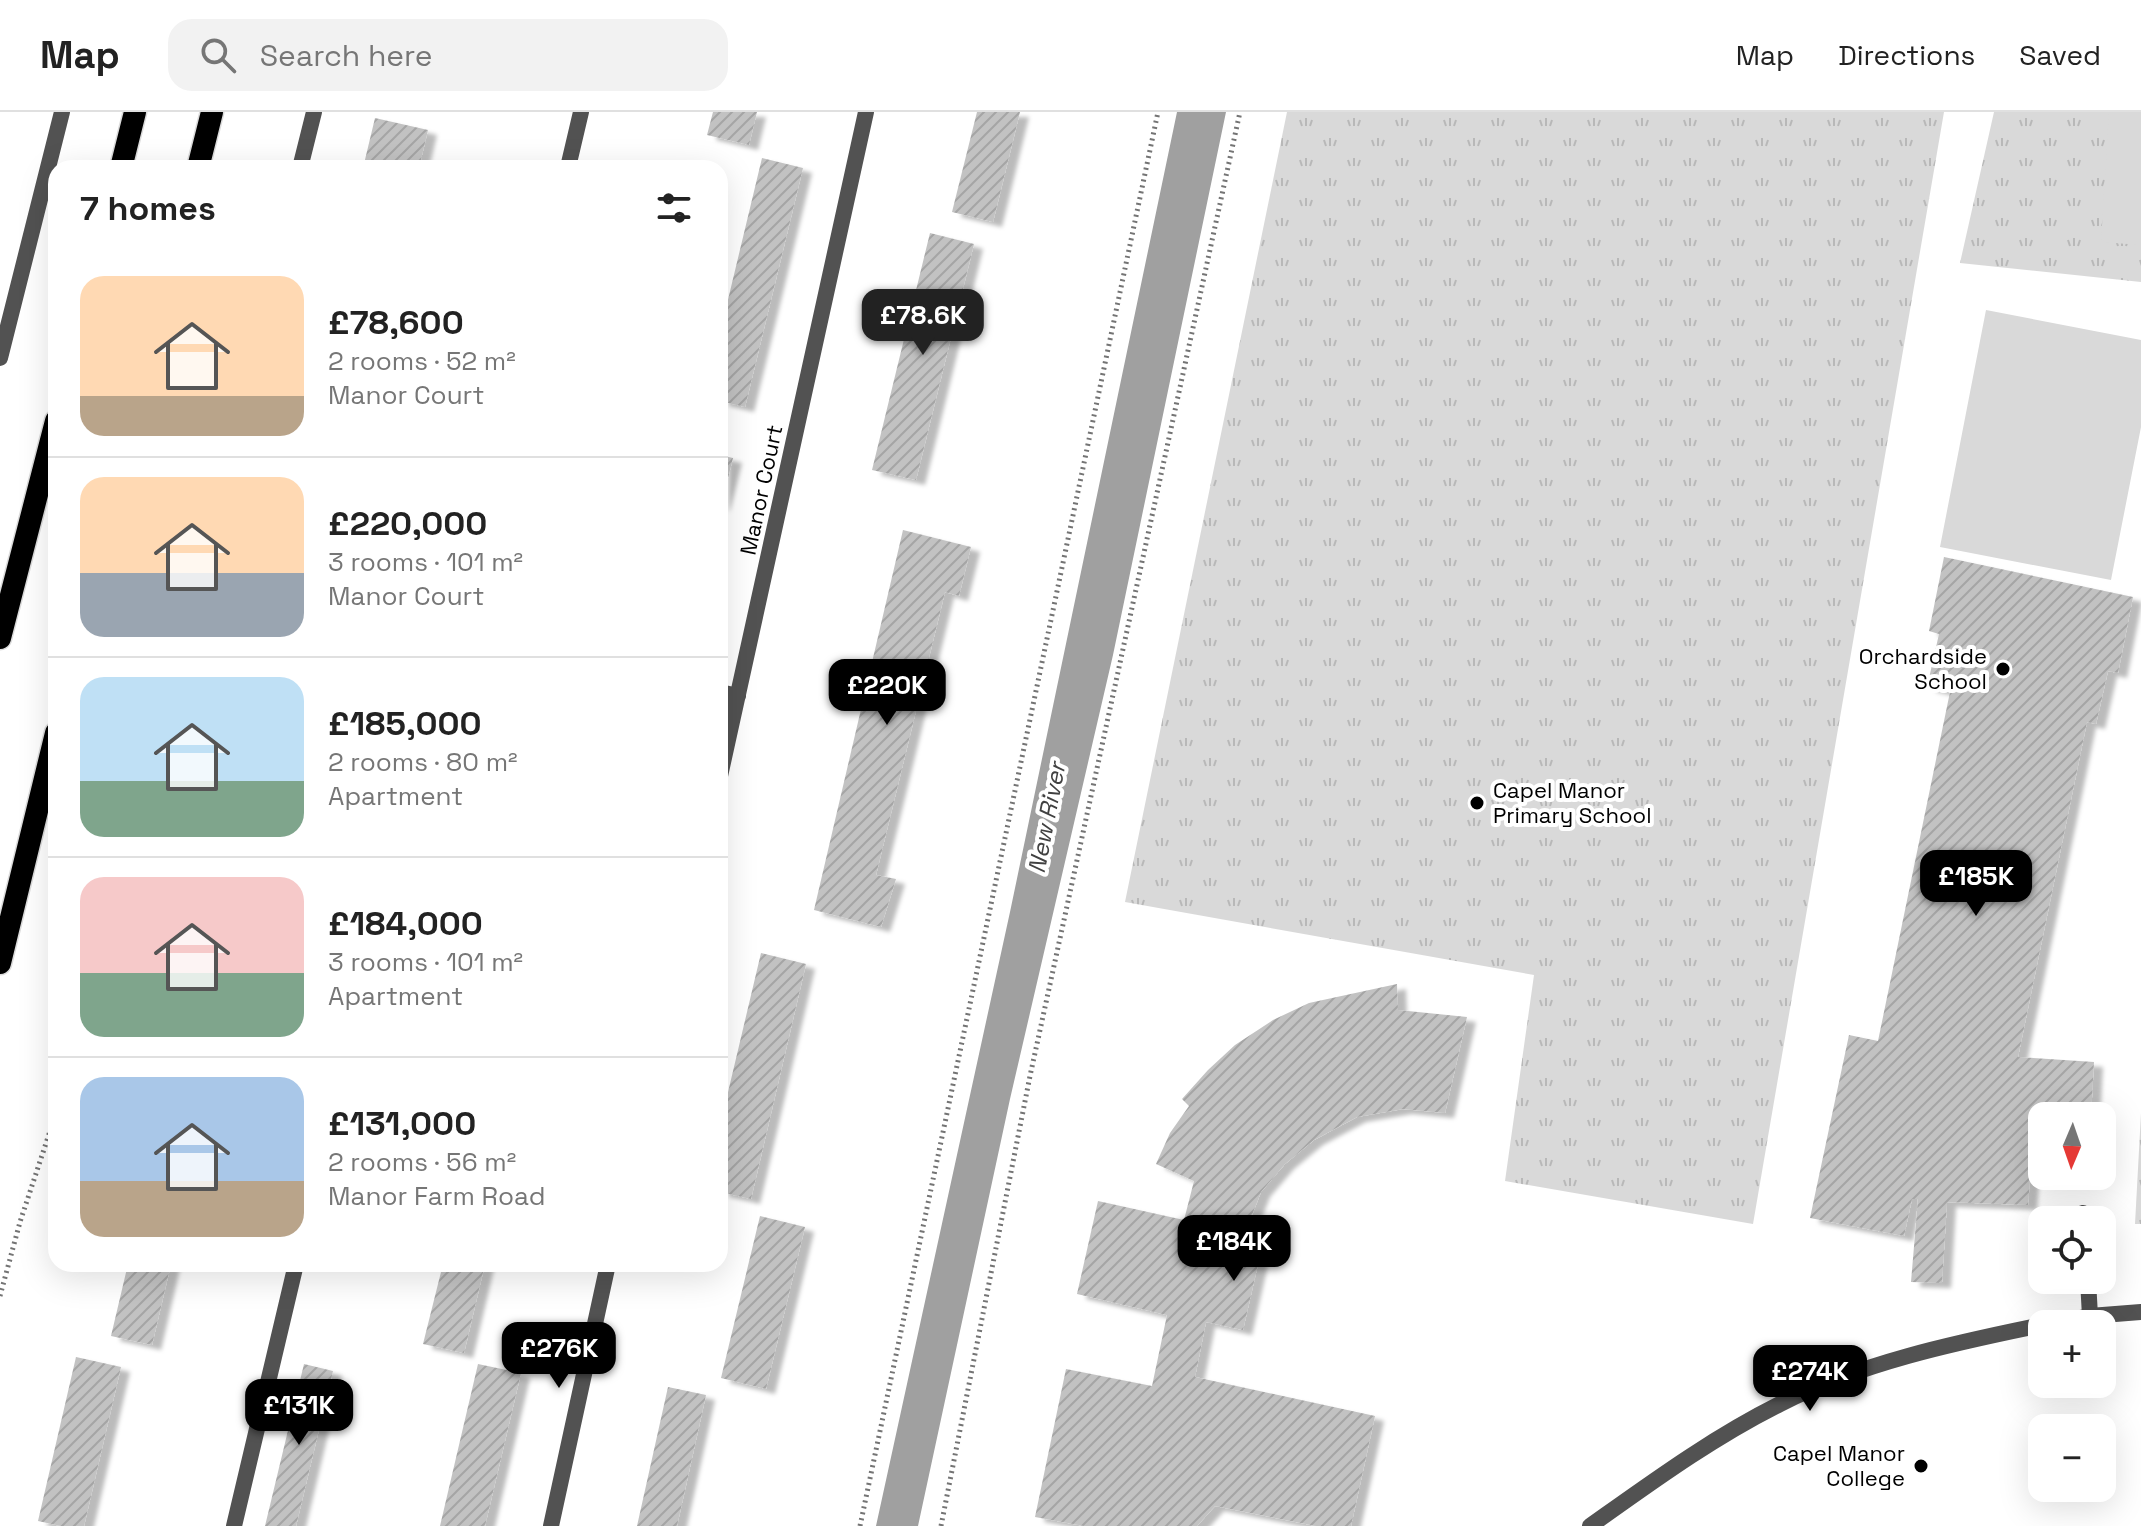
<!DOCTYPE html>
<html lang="en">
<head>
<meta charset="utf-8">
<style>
  :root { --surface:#fff; --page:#f2f2f2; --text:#222; --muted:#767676; --line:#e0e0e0; --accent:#000 }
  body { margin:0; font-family:"Space Grotesk",sans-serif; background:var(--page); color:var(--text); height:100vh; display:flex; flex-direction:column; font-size:30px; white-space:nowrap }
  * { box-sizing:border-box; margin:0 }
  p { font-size:26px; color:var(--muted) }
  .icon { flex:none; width:44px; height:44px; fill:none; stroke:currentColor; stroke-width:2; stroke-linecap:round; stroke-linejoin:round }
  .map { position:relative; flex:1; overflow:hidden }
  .panel { position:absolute; left:48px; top:48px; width:680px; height:1112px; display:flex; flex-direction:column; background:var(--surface); border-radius:24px; box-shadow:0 8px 32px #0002 }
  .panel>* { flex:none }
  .needle { width:52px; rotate:182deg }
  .buttons { position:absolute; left:2028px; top:990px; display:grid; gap:16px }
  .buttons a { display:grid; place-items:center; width:88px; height:88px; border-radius:16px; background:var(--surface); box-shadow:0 8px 32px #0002; font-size:40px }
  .price { position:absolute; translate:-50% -68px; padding:0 18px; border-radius:16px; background:var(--accent); color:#fff; font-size:26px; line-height:52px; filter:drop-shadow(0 2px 4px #0008) }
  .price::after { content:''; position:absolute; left:50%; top:48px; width:24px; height:18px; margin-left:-12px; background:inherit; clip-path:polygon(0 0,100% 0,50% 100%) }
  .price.current { background:#222; color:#fff }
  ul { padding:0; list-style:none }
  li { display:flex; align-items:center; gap:24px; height:200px; padding:0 32px }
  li+li { border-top:2px solid var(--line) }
  li span { display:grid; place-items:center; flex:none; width:224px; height:160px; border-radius:24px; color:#555 }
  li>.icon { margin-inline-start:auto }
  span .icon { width:96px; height:96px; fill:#fffc; stroke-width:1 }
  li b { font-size:34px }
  h2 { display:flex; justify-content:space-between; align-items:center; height:96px; padding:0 32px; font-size:34px }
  header { display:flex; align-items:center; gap:48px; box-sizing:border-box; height:112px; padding:0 40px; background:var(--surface); border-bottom:2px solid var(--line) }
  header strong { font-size:38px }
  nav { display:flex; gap:44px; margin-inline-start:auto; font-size:28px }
  .search { width:560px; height:72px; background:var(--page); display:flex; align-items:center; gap:20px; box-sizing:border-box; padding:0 28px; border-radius:24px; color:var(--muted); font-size:30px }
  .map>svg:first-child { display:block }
  .park { fill:url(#park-tufts) }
  .garden { fill:#d9d9d9 }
  .water { fill:#a0a0a0 }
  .building { fill:url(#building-hatch); filter:url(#shadow) }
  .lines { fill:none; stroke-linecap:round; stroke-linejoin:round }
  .trunk-casing { stroke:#dbdbdb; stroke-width:25 }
  .path { stroke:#747474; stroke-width:5; stroke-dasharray:2 4; stroke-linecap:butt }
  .service { stroke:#525252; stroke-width:16 }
  .minor { stroke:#525252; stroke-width:16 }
  .trunk { stroke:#000; stroke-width:22 }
  .poi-dot { fill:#000; stroke:#fff; stroke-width:3 }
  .labels { text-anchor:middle; stroke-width:8; stroke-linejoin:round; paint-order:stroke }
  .street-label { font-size:22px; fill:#000; stroke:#fff }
  .poi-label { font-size:22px; fill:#000; stroke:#fff; text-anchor:end }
  .water-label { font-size:24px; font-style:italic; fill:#414141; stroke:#fff }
</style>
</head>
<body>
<header>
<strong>Map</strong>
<div class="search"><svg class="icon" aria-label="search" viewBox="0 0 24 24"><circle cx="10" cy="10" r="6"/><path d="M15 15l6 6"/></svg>Search here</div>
<nav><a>Map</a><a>Directions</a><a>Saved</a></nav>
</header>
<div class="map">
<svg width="2141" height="1414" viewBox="0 0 2141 1414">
  <defs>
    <pattern id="park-tufts" width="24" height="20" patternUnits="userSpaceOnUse" patternTransform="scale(2)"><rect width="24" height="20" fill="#d9d9d9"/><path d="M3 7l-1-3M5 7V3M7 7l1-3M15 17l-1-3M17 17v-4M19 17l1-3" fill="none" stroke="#b8b8b8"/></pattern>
    <pattern id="building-hatch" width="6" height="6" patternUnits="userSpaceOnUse" patternTransform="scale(2)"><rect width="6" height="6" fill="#c2c2c2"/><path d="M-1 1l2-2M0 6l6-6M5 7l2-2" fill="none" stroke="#a5a5a5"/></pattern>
    <filter id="shadow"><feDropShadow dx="9" dy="5" stdDeviation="2" flood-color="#0004"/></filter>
  </defs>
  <rect width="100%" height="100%" fill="#fff"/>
  <path class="park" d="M1287,0h657l-191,1112 -248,-43 29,-206 -409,-73z
    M1994,0h147v170l-181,-19z
    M2141,1001v111h-6z"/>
  <path class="garden" d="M2109,0h32v133l-40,-3z
    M1986,198l155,30v87l-30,153 -171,-33z"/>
  <path class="water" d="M1177,0h49l-113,543 -103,444 -92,427h-42l134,-614z"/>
  <path class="building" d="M713,0h44l-8,33 -42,-10z
    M977,0h43l-27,110 -41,-10z
    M375,6l53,12 -9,38h-56z
    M762,46l41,10 -58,239 -25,-6v-68z
    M930,121l44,11 -58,236 -44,-10z
    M720,343l13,3 -12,48h-1z
    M903,418l68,17 -12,49 -14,-4 -69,283 20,4 -15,48 -67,-17z
    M1944,445l189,40 -15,76 -10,-2 -12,53 -9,-2 -69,335 76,5 -3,54h-49v27l-9,-1 -5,63 -81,-3 -5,81 -31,-1 7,-83h-6l-8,37 -94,-18 39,-183 29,6 72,-349 -23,-5 12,-53 -10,-3z
    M761,841l45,11 -55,235 -31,-7v-66z
    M1397,872l1,26 69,7 -22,96 -42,-4 -46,8 -43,23 -29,24 -24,28 -16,41 -23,-4 -5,20 42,11 -16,70 -37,-8 -11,55 180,39 -24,110h-35l-101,-20 -18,20h-113l-49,-9 31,-148 86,17 15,-71 -90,-21 21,-93 86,19 10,-39 -38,-17 14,-31 19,-27 -7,-7 26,-29 27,-25 38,-25 36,-17z
    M760,1104l45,11 -39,162 -45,-11z
    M128,1152h43l-19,81 -41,-9z
    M443,1152h42l-21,89 -41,-9z
    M76,1245l45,10 -37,159h-23l-23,-5z
    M304,1252l29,7 -37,155h-31z
    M478,1252l43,9 -36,153h-45z
    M668,1275l38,8 -29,131h-40z"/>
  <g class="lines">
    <defs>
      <path id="trunk" d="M121,56l14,-56
        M198,56l14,-56
        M0,526l56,-217
        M0,851l56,-230"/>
    </defs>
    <use href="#trunk" class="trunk-casing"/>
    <path class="path" d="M0,1184l20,-74 36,-109
      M860,1414l298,-1414
      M941,1414l89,-450 210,-964"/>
    <path class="service" d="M569,51l12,-51
      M0,246l62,-246
      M2083,1101l1,7
      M2088,1168l2,36
      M234,1414l62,-262"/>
    <path class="minor" d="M300,56l14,-56
      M720,580l18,4
      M720,664l146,-664
      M2049,1212l41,-8 51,-4
      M551,1414l57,-262
      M1590,1414c62,-44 122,-88 190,-122 81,-41 174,-61 262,-79"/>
    <use href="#trunk" class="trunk"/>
  </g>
  <g class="poi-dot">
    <circle cx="2003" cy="557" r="8"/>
    <circle cx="1477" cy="691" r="8"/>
    <circle cx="1921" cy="1354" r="8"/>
  </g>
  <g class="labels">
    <g class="street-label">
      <text transform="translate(761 378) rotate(-78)" y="8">Manor Court</text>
    </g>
    <g class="poi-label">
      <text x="1987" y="552">Orchardside<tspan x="1987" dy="25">School</tspan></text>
      <text x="1493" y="686" text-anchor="start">Capel Manor<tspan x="1493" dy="25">Primary School</tspan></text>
      <text x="1905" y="1349">Capel Manor<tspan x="1905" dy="25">College</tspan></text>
    </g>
    <g class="water-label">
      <text transform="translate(1047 706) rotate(-79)" y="8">New River</text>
    </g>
  </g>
</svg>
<div class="buttons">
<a><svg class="needle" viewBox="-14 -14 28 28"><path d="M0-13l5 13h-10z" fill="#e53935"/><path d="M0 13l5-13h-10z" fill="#767676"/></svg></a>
<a><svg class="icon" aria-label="locate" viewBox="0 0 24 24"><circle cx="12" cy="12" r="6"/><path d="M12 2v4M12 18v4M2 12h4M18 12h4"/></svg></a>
<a>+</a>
<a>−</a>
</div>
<b class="price current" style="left:923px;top:245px">£78.6K</b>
<b class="price" style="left:887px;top:615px">£220K</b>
<b class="price" style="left:1976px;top:806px">£185K</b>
<b class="price" style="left:1234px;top:1171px">£184K</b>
<b class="price" style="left:559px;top:1278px">£276K</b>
<b class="price" style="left:1810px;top:1301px">£274K</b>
<b class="price" style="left:299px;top:1335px">£131K</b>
<section class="panel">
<h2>7 homes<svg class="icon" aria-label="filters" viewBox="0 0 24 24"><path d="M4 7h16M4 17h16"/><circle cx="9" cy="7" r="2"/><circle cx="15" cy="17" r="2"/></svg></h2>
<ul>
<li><span style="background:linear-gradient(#ffd9b3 75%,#b9a48a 0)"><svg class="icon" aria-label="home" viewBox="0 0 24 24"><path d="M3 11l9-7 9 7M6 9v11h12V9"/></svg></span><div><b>£78,600</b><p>2 rooms · 52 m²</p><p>Manor Court</p></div></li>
<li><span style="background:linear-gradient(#ffd9b3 60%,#9aa5b1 0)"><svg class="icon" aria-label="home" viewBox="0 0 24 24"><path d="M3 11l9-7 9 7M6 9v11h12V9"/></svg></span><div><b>£220,000</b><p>3 rooms · 101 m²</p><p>Manor Court</p></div></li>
<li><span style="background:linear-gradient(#bfe0f5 65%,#7fa58c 0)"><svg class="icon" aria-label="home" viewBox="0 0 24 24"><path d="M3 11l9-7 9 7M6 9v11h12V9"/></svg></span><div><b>£185,000</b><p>2 rooms · 80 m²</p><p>Apartment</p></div></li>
<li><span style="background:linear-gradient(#f6c9c9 60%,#7fa58c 0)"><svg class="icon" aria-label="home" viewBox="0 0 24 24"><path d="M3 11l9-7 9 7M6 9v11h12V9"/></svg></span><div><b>£184,000</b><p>3 rooms · 101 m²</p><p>Apartment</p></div></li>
<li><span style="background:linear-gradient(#a9c7e8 65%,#b9a48a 0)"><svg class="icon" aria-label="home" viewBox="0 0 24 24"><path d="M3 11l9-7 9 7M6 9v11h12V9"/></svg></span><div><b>£131,000</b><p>2 rooms · 56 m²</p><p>Manor Farm Road</p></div></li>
</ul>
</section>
</div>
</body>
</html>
